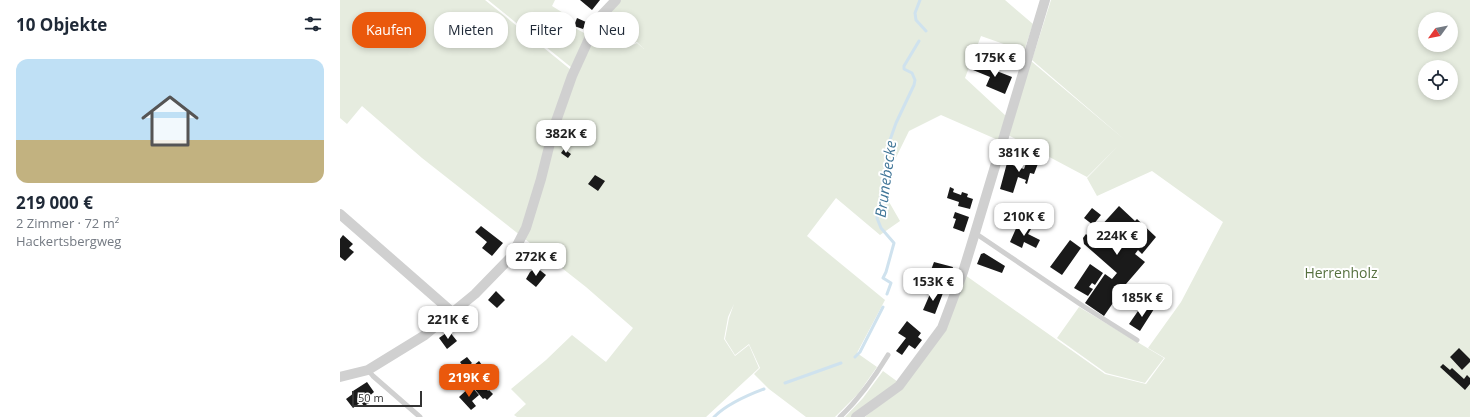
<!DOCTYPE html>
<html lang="de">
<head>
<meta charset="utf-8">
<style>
  :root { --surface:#fff; --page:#f2f2f3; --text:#1f2937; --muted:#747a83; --line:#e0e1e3; --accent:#ea580c }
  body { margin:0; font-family:"Open Sans",sans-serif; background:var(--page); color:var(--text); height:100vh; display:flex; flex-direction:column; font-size:15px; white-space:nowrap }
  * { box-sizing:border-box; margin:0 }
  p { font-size:13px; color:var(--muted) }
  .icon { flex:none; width:22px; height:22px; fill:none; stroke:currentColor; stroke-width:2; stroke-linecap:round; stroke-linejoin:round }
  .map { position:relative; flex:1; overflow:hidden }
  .drawer { display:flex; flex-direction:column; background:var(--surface); width:340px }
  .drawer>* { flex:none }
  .hud { position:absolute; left:12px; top:12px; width:380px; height:36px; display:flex; gap:8px }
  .needle { width:26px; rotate:237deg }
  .buttons { position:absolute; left:1078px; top:12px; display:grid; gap:8px }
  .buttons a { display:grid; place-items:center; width:40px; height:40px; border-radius:50%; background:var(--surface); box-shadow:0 2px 6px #0003; font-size:20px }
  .scale { position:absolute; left:12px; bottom:10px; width:70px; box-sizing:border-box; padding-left:4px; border:2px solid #333; border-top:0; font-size:11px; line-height:14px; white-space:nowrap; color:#333; -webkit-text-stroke:3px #fff; paint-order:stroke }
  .price { position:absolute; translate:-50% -34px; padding:0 9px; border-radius:8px; background:#fff; color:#222; font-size:13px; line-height:26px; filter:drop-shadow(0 1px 2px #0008) }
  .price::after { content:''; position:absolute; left:50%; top:24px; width:12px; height:9px; margin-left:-6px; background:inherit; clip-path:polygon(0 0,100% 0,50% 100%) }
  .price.on { background:var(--accent); color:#fff }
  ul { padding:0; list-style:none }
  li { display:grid; align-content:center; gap:8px; height:212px; padding:0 16px }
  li+li { border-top:1px solid var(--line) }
  li span { display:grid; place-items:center; height:124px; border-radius:12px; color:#555 }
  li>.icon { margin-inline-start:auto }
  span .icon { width:72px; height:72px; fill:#fffc; stroke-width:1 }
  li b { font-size:17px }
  h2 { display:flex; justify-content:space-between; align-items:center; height:48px; padding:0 16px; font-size:17px }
  .chip { padding:0 14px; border-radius:16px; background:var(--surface); box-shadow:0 2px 6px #0003; font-size:14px; line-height:36px }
  .chip.on { background:var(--accent); color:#fff }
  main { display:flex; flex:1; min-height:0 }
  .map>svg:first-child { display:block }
  .green { fill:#e6ecdf; fill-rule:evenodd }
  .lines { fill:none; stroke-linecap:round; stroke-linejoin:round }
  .stream { stroke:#cfe2ee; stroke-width:3 }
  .building { fill:#1a1a1a }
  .lane { stroke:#d0d0d0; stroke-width:5 }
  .street { stroke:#d0d0d0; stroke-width:10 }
  .labels { text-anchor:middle; stroke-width:4; stroke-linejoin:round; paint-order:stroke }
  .park-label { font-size:14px; fill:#56703f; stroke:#fff }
  .water-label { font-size:15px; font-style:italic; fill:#3f7597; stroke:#fff }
</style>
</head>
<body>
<main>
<section class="drawer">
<h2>10 Objekte<svg class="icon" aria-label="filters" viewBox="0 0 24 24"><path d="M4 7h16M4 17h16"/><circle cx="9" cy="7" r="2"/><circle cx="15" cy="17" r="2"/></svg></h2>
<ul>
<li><span style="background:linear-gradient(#bfe0f5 65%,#c2b280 0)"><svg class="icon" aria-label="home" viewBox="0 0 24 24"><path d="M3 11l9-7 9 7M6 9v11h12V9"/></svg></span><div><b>219 000 €</b><p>2 Zimmer · 72 m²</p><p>Hackertsbergweg</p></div></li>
</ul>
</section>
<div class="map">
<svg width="1130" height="417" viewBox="0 0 1130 417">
  <rect width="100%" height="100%" fill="#fff"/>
  <path class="green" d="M0,0h145l91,74 24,-51 8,-10 17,35 12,-5 7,6 -7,-7 -12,5 -16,-35 7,-8 5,-4h384l28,24 -9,27 -43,-15 -16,42 41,38 -8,24 -57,-25 -32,16 -28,57 19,33 -20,14 -44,-37 -29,38 78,64 -28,53 20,14 -19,27 -23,23h-29l-37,-28 -15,-15 6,-6 -11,-24 -14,11 -10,-16 4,-21 5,-14 -6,13 -4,22 11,17 14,-11 10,23 -53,49h-189l-3,-2 12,-11 -15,-15 35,-29 26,-25 34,27 27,-34 -47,-41 -164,-129 -60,-52 -15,18 -7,-6z
    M148,0h67l-3,6 21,13 -2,7 15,8 -14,34z
    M711,0h419v417h-605l36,-29 44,-57 20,-56 140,99 41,10 19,-26 -17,-10 33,-46 42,-80 -71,-51 -55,25 -10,-18 31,-32 -31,31 -79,-42 23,-74 94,79 -93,-80zM1085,19h26v26h-26zM1085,67h26v26h-26z
    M739,307l85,51 -19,25 -39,-10 -49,-35z
    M543,371l15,11 -46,35h-7l18,-19z"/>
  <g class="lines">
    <path class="stream" d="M580,0l-5,13 1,7 10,11
      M547,294l4,-11 -8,-5 3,-6 8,-29 -13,-15 -4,-10 13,-78 6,-17 18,-38 1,-5 -3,-7 -8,-4v-3l15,-25
      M515,357l5,-5 23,-45
      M445,383l56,-20
      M374,417c12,-12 34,-22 50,-28"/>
  </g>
  <path class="building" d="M240,0h20l-8,10z
    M237,18l9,4 -3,7 -9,-3z
    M636,63l36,14 -7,17 -19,-8 4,-9 -17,-7z
    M224,149l7,5 -3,4 -7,-5z
    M690,152l11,4 -7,18 -4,-1 -3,11 -2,-1 1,-3 -8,-3 -5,16 -13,-4 7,-26 17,6z
    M255,175l10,6 -7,10 -10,-7z
    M610,187l4,2 -1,3 8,3 1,-3 6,2 -1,3 6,2 -3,10 -12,-3 1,-4 -12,-4z
    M779,206l16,15 2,-2 19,18 -14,17 -4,-4 -3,4 10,8 -19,22 -22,32 -19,-13 20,-29 7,5 5,-6 -33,-29 -1,-6 3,-4 4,4z
    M752,208l9,7 -8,10 -9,-7z
    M615,212l14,5 -5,15 -11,-4 3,-9 -3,-1z
    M678,224l13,5 -3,5 12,6 -4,8 -12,-6 -2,6 -12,-6z
    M141,226l22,17 -11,13 -10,-8 5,-6 -12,-10z
    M3,235l10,9 -4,4 5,4 -9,9 -5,-4v-18z
    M730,240l11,8 -19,27 -12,-8z
    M644,253l21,13 -3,7 -25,-9 4,-10z
    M594,262l19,5 -3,12 -13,-4 1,-3 -7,-2z
    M750,264l13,9 -8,12 -3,-2 -3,4 4,2 -5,7 -14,-8z
    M196,267l10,8 -10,12 -10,-8 4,-7z
    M599,288l4,5 -8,21 -12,-4 7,-16 6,2z
    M156,291l9,9 -8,8 -9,-8z
    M805,304l9,5 -14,22 -11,-7 9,-13 2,2z
    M567,321l14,12 -3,4 4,3 -7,9 -6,-4 -7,10 -6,-4 10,-13 -8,-5z
    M109,331l8,10 -10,8 -8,-11z
    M1119,348l11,11v3l-8,8 -12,-13z
    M127,357l5,6 -7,6 -5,-7z
    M139,361l6,8 -11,9 -6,-8z
    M1103,364l7,6 2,-2 12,11 3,-4 3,3v6l-5,6 -25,-23z
    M27,382l7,10 -8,7 3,4 -5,3 -3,-4 -8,6 -7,-9 8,-6 -1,-2z
    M139,383l5,5 1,-1 3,4 1,-1 4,4 -6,6 -2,-2 -2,1 -11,-13 2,-2 1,2z
    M131,386l8,9 -7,6 4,5 -5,4 -12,-13z"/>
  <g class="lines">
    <path class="lane" d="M635,233l108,73 54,34
      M28,370l5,6 47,41
      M500,417c19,-18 34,-39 48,-62"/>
    <path class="street" d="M0,214l112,98
      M0,377l28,-7 57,-35 50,-41 36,-37 15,-29 15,-49 13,-52 18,-51 26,-57 18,-19
      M516,417l43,-31 43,-58 21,-56 12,-39 70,-233"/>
  </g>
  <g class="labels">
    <g class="park-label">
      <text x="1001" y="278">Herrenholz</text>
    </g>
    <g class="water-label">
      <text transform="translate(546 179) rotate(-82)" y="5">Brunebecke</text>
    </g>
  </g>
</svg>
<div class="buttons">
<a><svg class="needle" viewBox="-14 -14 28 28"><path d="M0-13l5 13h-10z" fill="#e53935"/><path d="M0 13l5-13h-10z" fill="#747a83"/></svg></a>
<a><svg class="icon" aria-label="locate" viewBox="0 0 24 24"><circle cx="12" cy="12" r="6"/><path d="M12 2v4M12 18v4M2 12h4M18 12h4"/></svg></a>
</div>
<div class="scale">50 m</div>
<b class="price" style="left:655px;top:78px">175K €</b>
<b class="price" style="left:226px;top:154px">382K €</b>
<b class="price" style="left:679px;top:173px">381K €</b>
<b class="price" style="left:684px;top:237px">210K €</b>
<b class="price" style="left:777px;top:256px">224K €</b>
<b class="price" style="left:196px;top:277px">272K €</b>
<b class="price" style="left:593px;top:302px">153K €</b>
<b class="price" style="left:802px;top:318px">185K €</b>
<b class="price" style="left:108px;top:340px">221K €</b>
<b class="price on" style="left:129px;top:398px">219K €</b>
<div class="hud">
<a class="chip on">Kaufen</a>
<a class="chip">Mieten</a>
<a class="chip">Filter</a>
<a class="chip">Neu</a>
</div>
</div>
</main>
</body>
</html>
